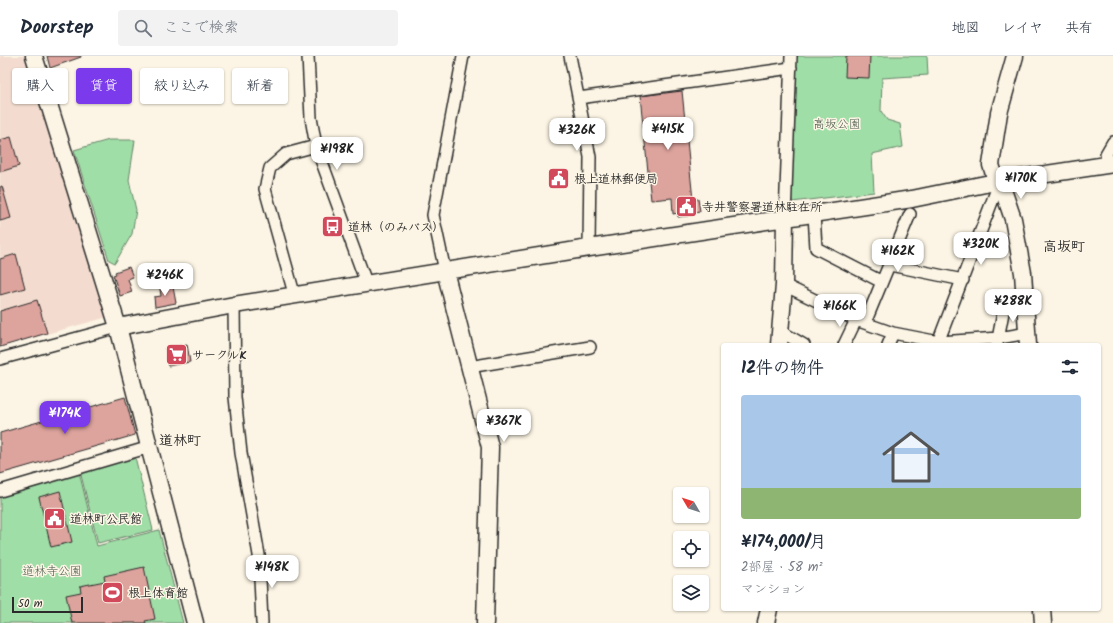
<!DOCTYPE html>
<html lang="ja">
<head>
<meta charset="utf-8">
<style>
  :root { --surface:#fff; --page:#f2f2f3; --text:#1f2937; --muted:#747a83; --line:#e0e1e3; --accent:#7c3aed }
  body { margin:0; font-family:Kalam,"Klee One",sans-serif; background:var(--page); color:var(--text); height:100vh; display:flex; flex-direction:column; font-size:15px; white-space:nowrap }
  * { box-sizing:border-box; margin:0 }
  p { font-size:13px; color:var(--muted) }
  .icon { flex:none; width:22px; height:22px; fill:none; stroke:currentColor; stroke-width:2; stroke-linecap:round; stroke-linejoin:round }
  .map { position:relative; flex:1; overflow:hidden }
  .details { position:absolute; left:721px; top:287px; width:380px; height:268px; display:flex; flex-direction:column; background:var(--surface); border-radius:4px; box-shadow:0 1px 3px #0004 }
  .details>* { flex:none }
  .guide { position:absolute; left:12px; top:12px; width:380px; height:36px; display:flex; gap:8px }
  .needle { width:26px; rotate:309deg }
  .controls { position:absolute; left:673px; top:431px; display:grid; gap:8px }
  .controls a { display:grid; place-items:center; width:36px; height:36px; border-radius:4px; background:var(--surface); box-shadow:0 1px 3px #0004; font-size:20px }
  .scale { position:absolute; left:12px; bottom:10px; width:71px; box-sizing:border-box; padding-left:4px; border:2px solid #2b2b2b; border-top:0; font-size:11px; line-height:14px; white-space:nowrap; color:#2b2b2b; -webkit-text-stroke:3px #fcf5e5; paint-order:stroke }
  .price { position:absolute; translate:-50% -34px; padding:0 9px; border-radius:8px; background:#fff; color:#222; font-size:13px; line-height:26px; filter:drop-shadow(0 1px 2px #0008) }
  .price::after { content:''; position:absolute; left:50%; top:24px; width:12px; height:9px; margin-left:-6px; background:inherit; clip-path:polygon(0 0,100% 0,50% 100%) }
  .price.on { background:var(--accent); color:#fff }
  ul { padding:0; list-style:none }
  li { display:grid; align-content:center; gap:8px; height:212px; padding:0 20px }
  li+li { border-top:1px solid var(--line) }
  li span { display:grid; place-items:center; height:124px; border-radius:4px; color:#555 }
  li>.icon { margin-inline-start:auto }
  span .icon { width:72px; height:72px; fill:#fffc; stroke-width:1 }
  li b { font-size:17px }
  h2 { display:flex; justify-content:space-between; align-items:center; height:48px; padding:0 20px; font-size:17px }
  .tag { padding:0 14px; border-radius:4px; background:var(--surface); box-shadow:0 1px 3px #0004; font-size:14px; line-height:36px }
  .tag.on { background:var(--accent); color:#fff }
  header { display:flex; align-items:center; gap:24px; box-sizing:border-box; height:56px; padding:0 20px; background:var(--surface); border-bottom:1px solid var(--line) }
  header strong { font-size:19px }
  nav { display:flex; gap:22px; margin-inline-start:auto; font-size:14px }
  .search { width:280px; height:36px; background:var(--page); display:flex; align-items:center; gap:10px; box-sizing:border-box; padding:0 14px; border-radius:4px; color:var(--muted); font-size:15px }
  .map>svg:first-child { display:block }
  .built { fill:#f3dccf }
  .green { fill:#a0dea7; stroke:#668469 }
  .building { fill:#dda39d; stroke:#2b2b2b }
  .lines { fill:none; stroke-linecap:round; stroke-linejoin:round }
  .street-casing { stroke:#2b2b2b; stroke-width:14 }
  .secondary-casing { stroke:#2b2b2b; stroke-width:19 }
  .street { stroke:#fcf5e5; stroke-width:11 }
  .secondary { stroke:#fcf5e5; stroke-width:16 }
  .labels { text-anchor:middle; stroke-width:3; stroke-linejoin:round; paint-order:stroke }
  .park-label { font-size:12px; fill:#48584a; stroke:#fcf5e5 }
  .poi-label { font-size:12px; font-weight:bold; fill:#2b2b2b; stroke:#fcf5e5; text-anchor:start }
  .quarter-label { font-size:14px; font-weight:bold; fill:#2b2b2b; stroke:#fcf5e5 }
</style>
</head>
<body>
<header>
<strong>Doorstep</strong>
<div class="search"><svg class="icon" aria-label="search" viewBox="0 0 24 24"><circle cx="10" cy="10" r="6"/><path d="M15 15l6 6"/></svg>ここで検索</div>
<nav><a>地図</a><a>レイヤ</a><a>共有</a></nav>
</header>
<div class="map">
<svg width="1113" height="567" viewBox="0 0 1113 567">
  <rect width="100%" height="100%" fill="#fcf5e5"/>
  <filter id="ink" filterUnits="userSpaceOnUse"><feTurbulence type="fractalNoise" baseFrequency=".025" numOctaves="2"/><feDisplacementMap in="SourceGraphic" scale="8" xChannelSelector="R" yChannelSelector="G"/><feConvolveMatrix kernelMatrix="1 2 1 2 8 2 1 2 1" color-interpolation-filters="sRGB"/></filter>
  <g filter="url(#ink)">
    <path class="built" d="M0,0h25l83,261 -108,30z"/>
    <path class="green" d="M796,0h131l1,19 -46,3 -1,33 6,9 13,4 3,23 -31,7 2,38 -82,10 -2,-25z
      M109,84h26l-6,40 7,30 -4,24 -17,29 -6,-3 -35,-110z
      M135,401l18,73 -55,13 -18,-72z
      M79,416l18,74 62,-16 24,93h-183v-128z"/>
    <path class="building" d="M47,0h34v1l-31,11z
      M846,0h24l-1,22 -24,-1z
      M682,35l11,109 5,-1 2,12 -13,2 1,3 -10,1v-4l-5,1 -1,-16 -21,2 -11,-104z
      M11,81l8,29 -19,6v-32z
      M2,130l9,32 -11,3v-34z
      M16,198l9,34 -25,7v-36z
      M129,211l4,10 -5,2 4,13 -12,4 -7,-21 3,-1 -1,-2z
      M173,231l3,16 -21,4 -1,-10 7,-1 -1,-7z
      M37,244l10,33 -47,14v-36z
      M187,288l3,18 -22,4 -3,-18z
      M125,341l10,38 -135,39v-41z
      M60,435l12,51 -21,5 -12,-50z
      M144,511l11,52 -10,2 1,2h-74l-6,-28 15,-3 -1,-6 25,-5 -1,-5z"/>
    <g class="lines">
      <defs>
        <path id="street" d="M308,0l3,62 5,28 51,139
          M570,0l20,101 -1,91
          M579,42l212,-30
          M1108,109l-2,-11 7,-12
          M814,158l2,34 66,34
          M785,161l6,-161
          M890,209l73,15
          M445,215l-12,-56 30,-159
          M784,229l72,35 37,13 46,9 60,-4 29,-5
          M295,241l-30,-108 5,-21 16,-14 30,-8
          M234,249l1,92 6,56 18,102 3,68
          M865,267l45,-109
          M780,275l24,14
          M997,288l9,-47
          M844,289l12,-25
          M888,289l5,-12
          M937,289l63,-164
          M0,303l118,-32
          M469,311l121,-20
          M0,435l150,-44"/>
        <path id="secondary" d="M34,0l84,271 77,296
          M1015,0l-16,57 -8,52 3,9 6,7 13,38 10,54 5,72
          M445,215l45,176 -5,176
          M118,271l116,-22 355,-57 323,-49 88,-18 113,-17
          M779,289l5,-60 1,-68
          M1042,553l1,14
          M766,567l3,-14"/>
      </defs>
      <use href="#street" class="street-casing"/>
      <use href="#secondary" class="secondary-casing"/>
      <use href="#street" class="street"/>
      <use href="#secondary" class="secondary"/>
    </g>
  </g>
  <defs>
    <symbol id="civic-square" viewBox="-11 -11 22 22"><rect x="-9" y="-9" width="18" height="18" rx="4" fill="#d1495b" stroke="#fcf5e5"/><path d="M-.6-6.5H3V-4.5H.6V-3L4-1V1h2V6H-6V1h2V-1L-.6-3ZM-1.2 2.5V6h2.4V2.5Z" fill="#fff"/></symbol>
    <symbol id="bus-square" viewBox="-11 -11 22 22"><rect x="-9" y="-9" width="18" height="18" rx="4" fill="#d1495b" stroke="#fcf5e5"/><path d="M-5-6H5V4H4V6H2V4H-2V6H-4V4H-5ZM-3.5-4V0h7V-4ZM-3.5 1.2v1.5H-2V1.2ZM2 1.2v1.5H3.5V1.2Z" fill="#fff"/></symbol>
    <symbol id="supermarket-square" viewBox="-11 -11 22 22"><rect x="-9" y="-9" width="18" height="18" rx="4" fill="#d1495b" stroke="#fcf5e5"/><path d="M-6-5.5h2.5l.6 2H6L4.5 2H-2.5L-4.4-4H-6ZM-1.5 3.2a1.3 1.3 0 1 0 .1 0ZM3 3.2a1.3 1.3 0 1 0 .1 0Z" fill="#fff"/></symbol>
    <symbol id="stadium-square" viewBox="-11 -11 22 22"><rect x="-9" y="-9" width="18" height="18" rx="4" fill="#d1495b" stroke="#fcf5e5"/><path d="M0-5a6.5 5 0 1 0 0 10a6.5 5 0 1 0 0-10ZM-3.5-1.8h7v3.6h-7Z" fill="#fff"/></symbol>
  </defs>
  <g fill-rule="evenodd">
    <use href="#civic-square" x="546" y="110" width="25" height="25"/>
    <use href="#civic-square" x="674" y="138" width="25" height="25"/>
    <use href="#bus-square" x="320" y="158" width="25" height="25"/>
    <use href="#supermarket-square" x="164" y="286" width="25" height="25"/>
    <use href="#civic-square" x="42" y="450" width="25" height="25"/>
    <use href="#stadium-square" x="100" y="524" width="25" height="25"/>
  </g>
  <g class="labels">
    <g class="park-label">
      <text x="837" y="72">高坂公園</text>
      <text x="52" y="519">道林寺公園</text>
    </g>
    <g class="poi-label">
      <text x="574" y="127">根上道林郵便局</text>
      <text x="702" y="155">寺井警察署道林駐在所</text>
      <text x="348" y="175">道林（のみバス）</text>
      <text x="192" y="303">サークルK</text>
      <text x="70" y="467">道林町公民館</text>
      <text x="128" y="541">根上体育館</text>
    </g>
    <g class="quarter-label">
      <text x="1064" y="195">高坂町</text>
      <text x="180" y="389">道林町</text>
    </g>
  </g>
</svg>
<div class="controls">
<a><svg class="needle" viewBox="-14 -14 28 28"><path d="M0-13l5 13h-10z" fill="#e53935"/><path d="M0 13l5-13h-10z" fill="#747a83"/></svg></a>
<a><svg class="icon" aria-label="locate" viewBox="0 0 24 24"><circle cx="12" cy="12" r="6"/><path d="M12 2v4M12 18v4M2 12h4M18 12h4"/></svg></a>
<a><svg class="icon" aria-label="layers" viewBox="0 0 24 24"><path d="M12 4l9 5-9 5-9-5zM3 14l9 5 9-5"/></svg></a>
</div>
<div class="scale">50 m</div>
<b class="price" style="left:668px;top:95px">¥415K</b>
<b class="price" style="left:577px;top:96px">¥326K</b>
<b class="price" style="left:337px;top:115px">¥198K</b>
<b class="price" style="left:1021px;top:144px">¥170K</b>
<b class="price" style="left:981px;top:210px">¥320K</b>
<b class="price" style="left:898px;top:217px">¥162K</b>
<b class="price" style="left:165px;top:241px">¥246K</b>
<b class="price" style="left:1013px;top:267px">¥288K</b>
<b class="price" style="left:840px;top:272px">¥166K</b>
<b class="price on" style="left:65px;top:379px">¥174K</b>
<b class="price" style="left:504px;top:387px">¥367K</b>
<b class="price" style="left:272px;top:533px">¥148K</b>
<div class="guide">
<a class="tag">購入</a>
<a class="tag on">賃貸</a>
<a class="tag">絞り込み</a>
<a class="tag">新着</a>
</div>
<section class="details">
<h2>12件の物件<svg class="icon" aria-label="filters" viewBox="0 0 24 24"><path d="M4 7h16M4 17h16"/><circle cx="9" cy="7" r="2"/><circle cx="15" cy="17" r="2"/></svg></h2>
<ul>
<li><span style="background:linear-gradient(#a9c7e8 75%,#8fb573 0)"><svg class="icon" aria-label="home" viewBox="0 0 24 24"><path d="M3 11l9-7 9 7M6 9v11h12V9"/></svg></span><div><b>¥174,000/月</b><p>2部屋 · 58 m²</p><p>マンション</p></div></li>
</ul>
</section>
</div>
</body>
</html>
